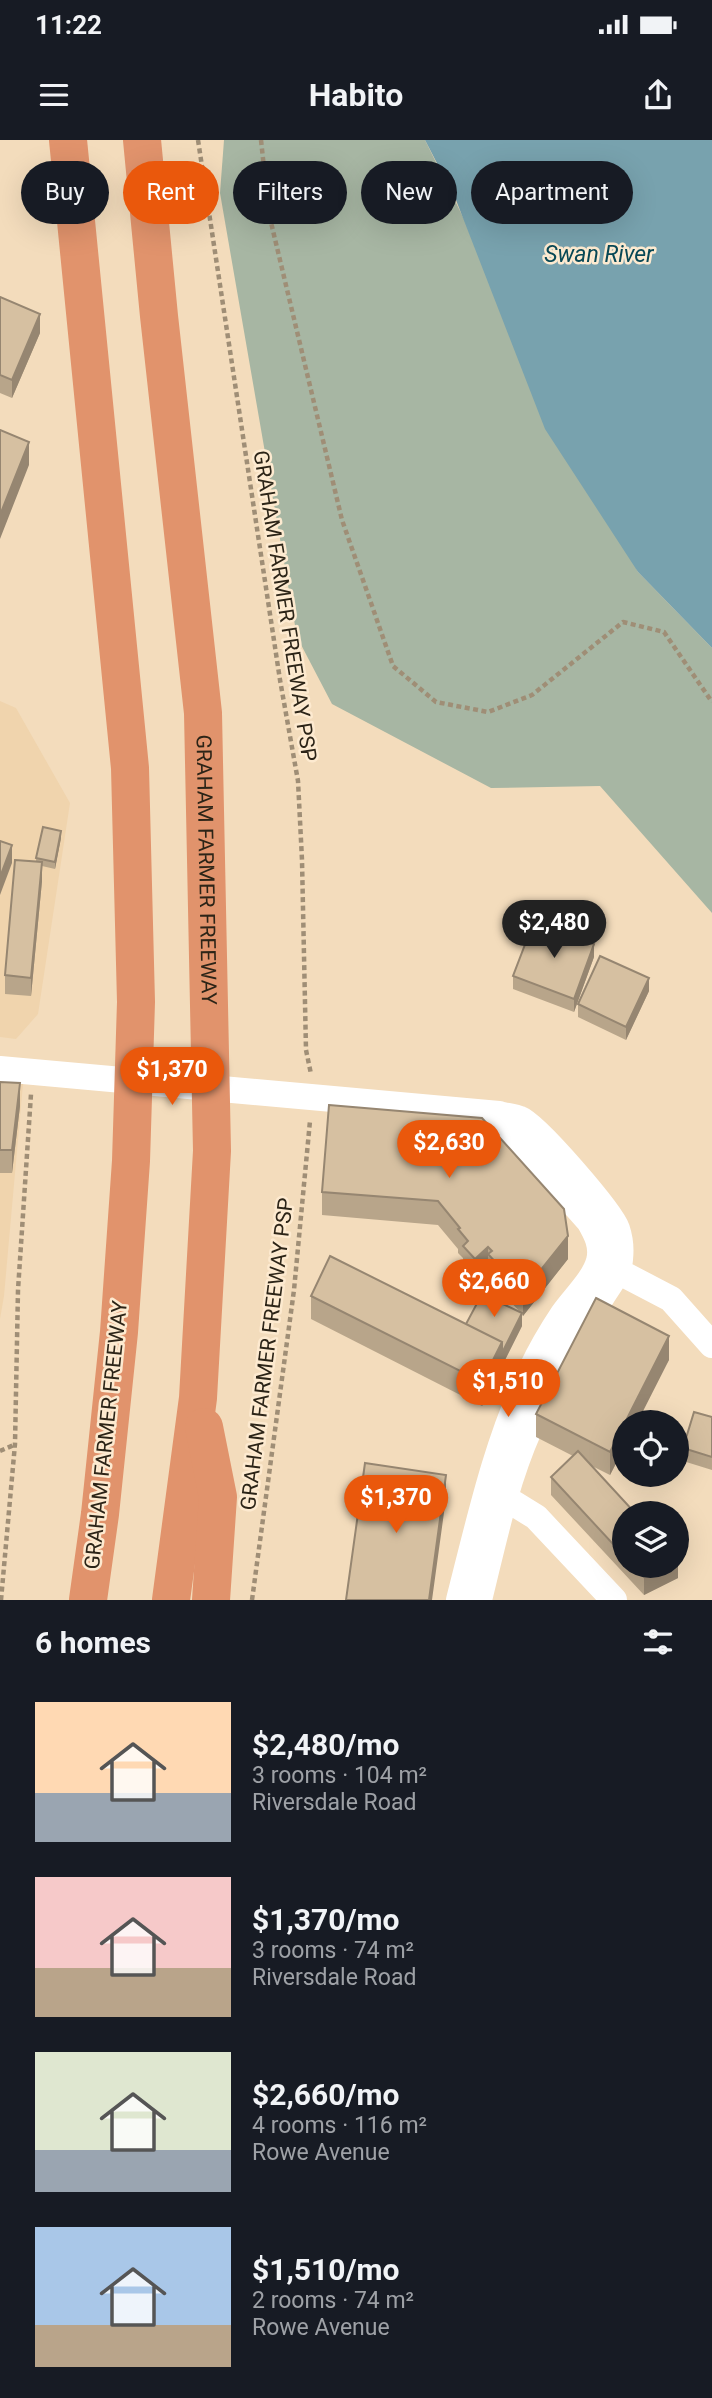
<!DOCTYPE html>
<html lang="en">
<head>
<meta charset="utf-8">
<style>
  :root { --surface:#171b24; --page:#242831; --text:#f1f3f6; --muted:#9ea1a6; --accent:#ea580c }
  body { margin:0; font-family:Roboto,sans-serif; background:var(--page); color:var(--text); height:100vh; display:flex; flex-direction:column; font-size:26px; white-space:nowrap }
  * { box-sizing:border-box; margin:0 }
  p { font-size:23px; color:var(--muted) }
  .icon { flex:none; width:38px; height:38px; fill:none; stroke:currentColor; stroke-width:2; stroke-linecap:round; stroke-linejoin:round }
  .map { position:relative; height:1460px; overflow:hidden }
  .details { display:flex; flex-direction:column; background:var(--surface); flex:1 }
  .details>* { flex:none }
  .guide { position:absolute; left:21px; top:21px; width:670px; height:63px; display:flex; gap:14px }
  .buttons { position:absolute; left:612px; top:1270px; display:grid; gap:14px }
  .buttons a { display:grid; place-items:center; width:77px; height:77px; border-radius:50%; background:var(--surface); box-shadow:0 7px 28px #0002; font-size:35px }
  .price { position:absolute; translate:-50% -60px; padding:0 16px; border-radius:24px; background:var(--accent); color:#fff; font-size:23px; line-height:46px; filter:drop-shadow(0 2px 4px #0008) }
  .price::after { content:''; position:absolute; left:50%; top:42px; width:21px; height:16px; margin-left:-10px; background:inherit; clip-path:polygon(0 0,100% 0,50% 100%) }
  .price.current { background:#222; color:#fff }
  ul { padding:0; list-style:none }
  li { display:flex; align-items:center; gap:21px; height:175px; padding:0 35px }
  li span { display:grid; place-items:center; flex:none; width:196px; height:140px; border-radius:0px; color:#555 }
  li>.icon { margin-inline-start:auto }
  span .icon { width:84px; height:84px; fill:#fffc; stroke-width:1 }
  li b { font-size:30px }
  h2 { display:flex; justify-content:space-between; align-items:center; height:84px; padding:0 35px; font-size:30px }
  .tag { padding:0 24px; border-radius:32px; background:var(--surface); box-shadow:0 7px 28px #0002; font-size:24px; line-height:63px }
  .tag.current { background:var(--accent); color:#fff }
  .status { display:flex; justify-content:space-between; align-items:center; height:49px; padding:0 35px; background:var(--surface); direction:ltr }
  .status svg { height:19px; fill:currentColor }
  header { display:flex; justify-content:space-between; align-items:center; height:91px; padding:0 35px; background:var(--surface); font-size:32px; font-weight:700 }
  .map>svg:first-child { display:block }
  .built { fill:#f0d4ad }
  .green { fill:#a7b6a3 }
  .water { fill:#78a2ae }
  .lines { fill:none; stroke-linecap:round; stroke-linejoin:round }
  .path { stroke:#9f8e76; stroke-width:4.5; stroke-dasharray:5 3.5; stroke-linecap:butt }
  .street { stroke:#fff; stroke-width:26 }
  .highway { stroke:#e1936c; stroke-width:38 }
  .wall { fill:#b8a58a }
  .shaded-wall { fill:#968671 }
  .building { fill:#d6c0a1; stroke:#968671; stroke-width:2 }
  .labels { text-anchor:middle; stroke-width:5; stroke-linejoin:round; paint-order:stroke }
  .street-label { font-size:21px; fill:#2c2417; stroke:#fdead0 }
  .water-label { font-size:23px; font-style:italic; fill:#084856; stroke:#fdead0 }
</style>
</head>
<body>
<div class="status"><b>11:22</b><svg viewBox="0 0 49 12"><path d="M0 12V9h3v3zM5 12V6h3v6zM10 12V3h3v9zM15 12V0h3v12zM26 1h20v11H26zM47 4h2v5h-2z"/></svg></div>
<header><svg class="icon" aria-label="menu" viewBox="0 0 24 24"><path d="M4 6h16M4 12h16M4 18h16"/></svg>Habito<svg class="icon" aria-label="share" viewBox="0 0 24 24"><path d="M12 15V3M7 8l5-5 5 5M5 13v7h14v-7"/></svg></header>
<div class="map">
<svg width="712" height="1460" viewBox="0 0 712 1460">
  <rect width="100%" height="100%" fill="#f3dcbc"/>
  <path class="built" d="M0,561l16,7 54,95 -32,211 -22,25 -16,-2z
    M0,943l23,1 -19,212 -4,23z"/>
  <path class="green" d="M224,0h201l213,432 74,76v265l-112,-127 -109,2 -159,-84 -35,-67 -77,-444z"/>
  <path class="water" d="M425,0h287v508l-74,-76 -93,-143 -89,-229z"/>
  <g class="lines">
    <path class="path" d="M198,0l82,540 18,101 4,79 4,190 5,24
      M261,0l8,74 73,306 51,146 43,36 52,10 44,-17 91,-73 41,10 48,70
      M0,1311l14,-6
      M1,1460l14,-156 3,-154 13,-196
      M252,1460l42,-310 16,-169"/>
    <path class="street" d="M0,929l499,45c6,2 15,2 21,5 16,6 91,93 97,110 5,15 4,28 1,43 -34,51 -65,102 -89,158 -24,54 -36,114 -50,170
      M604,1124l67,35 41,46
      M492,1350l44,27 78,83
      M459,1460c20,-78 37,-157 72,-230 9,-19 20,-38 32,-56 11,-16 31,-34 36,-53 4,-15 -3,-28 -10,-40l-79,-89 -11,-18"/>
    <g class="highway">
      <path d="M68,0l62,628 6,234 -5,159 -12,171 -19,182 -12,86"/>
      <path id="s1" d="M142,0l17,176 44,397 9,438 -14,247 -27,202"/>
      <path d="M204,1287l14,70 -7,103"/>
    </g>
  </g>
  <path class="wall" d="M0,157l40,36 -28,65 -12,-5z
    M61,698l-6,31 -13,-3v15l-11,115 -26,-2v-19l31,-113v-4z
    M594,817l-20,55 -61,-23v-13z
    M649,851l-23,49 -48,-23v-13z
    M0,942l20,24 -8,67h-12z
    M329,965l239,154 -45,57 -1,-1v11l-40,80 -171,-87v-23l155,28 54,-12 -32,-34v-8l-13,13 -12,-14v-11l-5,-5v-4l-20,-24 -116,-10v-23z
    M669,1220l-44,63v23l-15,29 -18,-9 33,48v52h52l1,12 -34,17 -93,-100v-18l22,-21 -37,-19v-23z
    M712,1277v53l-29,-9v-13z"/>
  <path class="shaded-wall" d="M40,174v19l-28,65v-18z
    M29,302v23l-29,74v-24z
    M61,691v7l-6,31v-7z
    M12,705v18l-12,32v-18z
    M42,722v19l-11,115v-18z
    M594,804v13l-20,55v-13z
    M649,838v13l-23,49v-13z
    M20,943v23l-8,67v-23z
    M568,1096v23l-45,57v-24z
    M488,1107v23l-13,13v-24z
    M522,1173v13l-40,80v-24l20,-40z
    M669,1196v24l-32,63h-12v23l-15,29v-23z
    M446,1335v23l-14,102h-3z
    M678,1419v19l-34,17v-18l21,-11h12v-6z"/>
  <path class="building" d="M0,157l40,17 -28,66 -12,-5z
    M0,290l29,12 -29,73z
    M43,687l18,4 -6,31 -19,-4z
    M0,701l12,4 -12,32z
    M15,720l27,2 -11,116 -26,-3z
    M534,781l60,23 -20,55 -61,-23z
    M600,816l49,22 -23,49 -48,-23z
    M0,942l20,1 -8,67h-12z
    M329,965l153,13 82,91 4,27 -45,56 -35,-38 4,-3 -4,-4 -13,12 -12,-13 5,-5 -10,-12 2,-1 -22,-27 -116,-9z
    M330,1116l172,86 -20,40 -171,-86z
    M482,1154l40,19 -20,40v-11l-36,-18z
    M596,1158l73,38 -59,116 -74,-38z
    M694,1272l18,5v40l-29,-9z
    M578,1311l58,63h-11v43l-74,-80z
    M365,1323l81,12 -17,125h-83z
    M634,1426h31l-21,11z"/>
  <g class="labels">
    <g class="street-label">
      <text transform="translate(285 466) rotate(81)" y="7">GRAHAM FARMER FREEWAY PSP</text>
      <text dy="7" stroke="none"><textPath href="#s1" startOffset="733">GRAHAM FARMER FREEWAY</textPath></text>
      <text transform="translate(267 1214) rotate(-83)" y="7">GRAHAM FARMER FREEWAY PSP</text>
      <text transform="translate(106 1295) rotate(-84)" y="7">GRAHAM FARMER FREEWAY</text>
    </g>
    <g class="water-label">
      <text x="599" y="122">Swan River</text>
    </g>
  </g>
</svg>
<div class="buttons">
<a><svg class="icon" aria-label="locate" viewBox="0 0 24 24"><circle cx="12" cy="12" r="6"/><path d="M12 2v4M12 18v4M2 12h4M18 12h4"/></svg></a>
<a><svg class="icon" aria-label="layers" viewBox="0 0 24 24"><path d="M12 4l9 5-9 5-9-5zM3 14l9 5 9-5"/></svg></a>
</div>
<b class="price current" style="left:554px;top:820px">$2,480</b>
<b class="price" style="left:172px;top:967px">$1,370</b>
<b class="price" style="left:449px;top:1040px">$2,630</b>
<b class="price" style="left:494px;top:1179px">$2,660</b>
<b class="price" style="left:508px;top:1279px">$1,510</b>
<b class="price" style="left:396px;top:1395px">$1,370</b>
<div class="guide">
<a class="tag">Buy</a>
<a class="tag current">Rent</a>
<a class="tag">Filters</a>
<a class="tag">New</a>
<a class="tag">Apartment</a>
</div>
</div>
<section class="details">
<h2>6 homes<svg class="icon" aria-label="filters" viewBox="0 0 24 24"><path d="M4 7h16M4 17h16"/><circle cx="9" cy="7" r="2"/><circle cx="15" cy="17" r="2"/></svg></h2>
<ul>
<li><span style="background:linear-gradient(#ffd9b3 65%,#9aa5b1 0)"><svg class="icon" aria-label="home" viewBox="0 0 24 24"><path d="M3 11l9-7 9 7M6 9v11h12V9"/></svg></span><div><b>$2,480/mo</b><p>3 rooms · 104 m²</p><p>Riversdale Road</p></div></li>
<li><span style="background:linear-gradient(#f6c9c9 65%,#b9a48a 0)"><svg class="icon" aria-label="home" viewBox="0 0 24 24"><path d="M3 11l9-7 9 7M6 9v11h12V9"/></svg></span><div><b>$1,370/mo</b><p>3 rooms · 74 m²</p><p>Riversdale Road</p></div></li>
<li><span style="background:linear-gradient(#dfe7d0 70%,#9aa5b1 0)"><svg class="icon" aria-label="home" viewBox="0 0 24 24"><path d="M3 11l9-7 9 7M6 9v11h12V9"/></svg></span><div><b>$2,660/mo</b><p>4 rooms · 116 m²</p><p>Rowe Avenue</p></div></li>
<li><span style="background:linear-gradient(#a9c7e8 70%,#b9a48a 0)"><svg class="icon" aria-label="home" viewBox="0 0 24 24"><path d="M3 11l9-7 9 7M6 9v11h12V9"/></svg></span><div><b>$1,510/mo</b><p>2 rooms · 74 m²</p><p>Rowe Avenue</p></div></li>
</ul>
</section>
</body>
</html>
